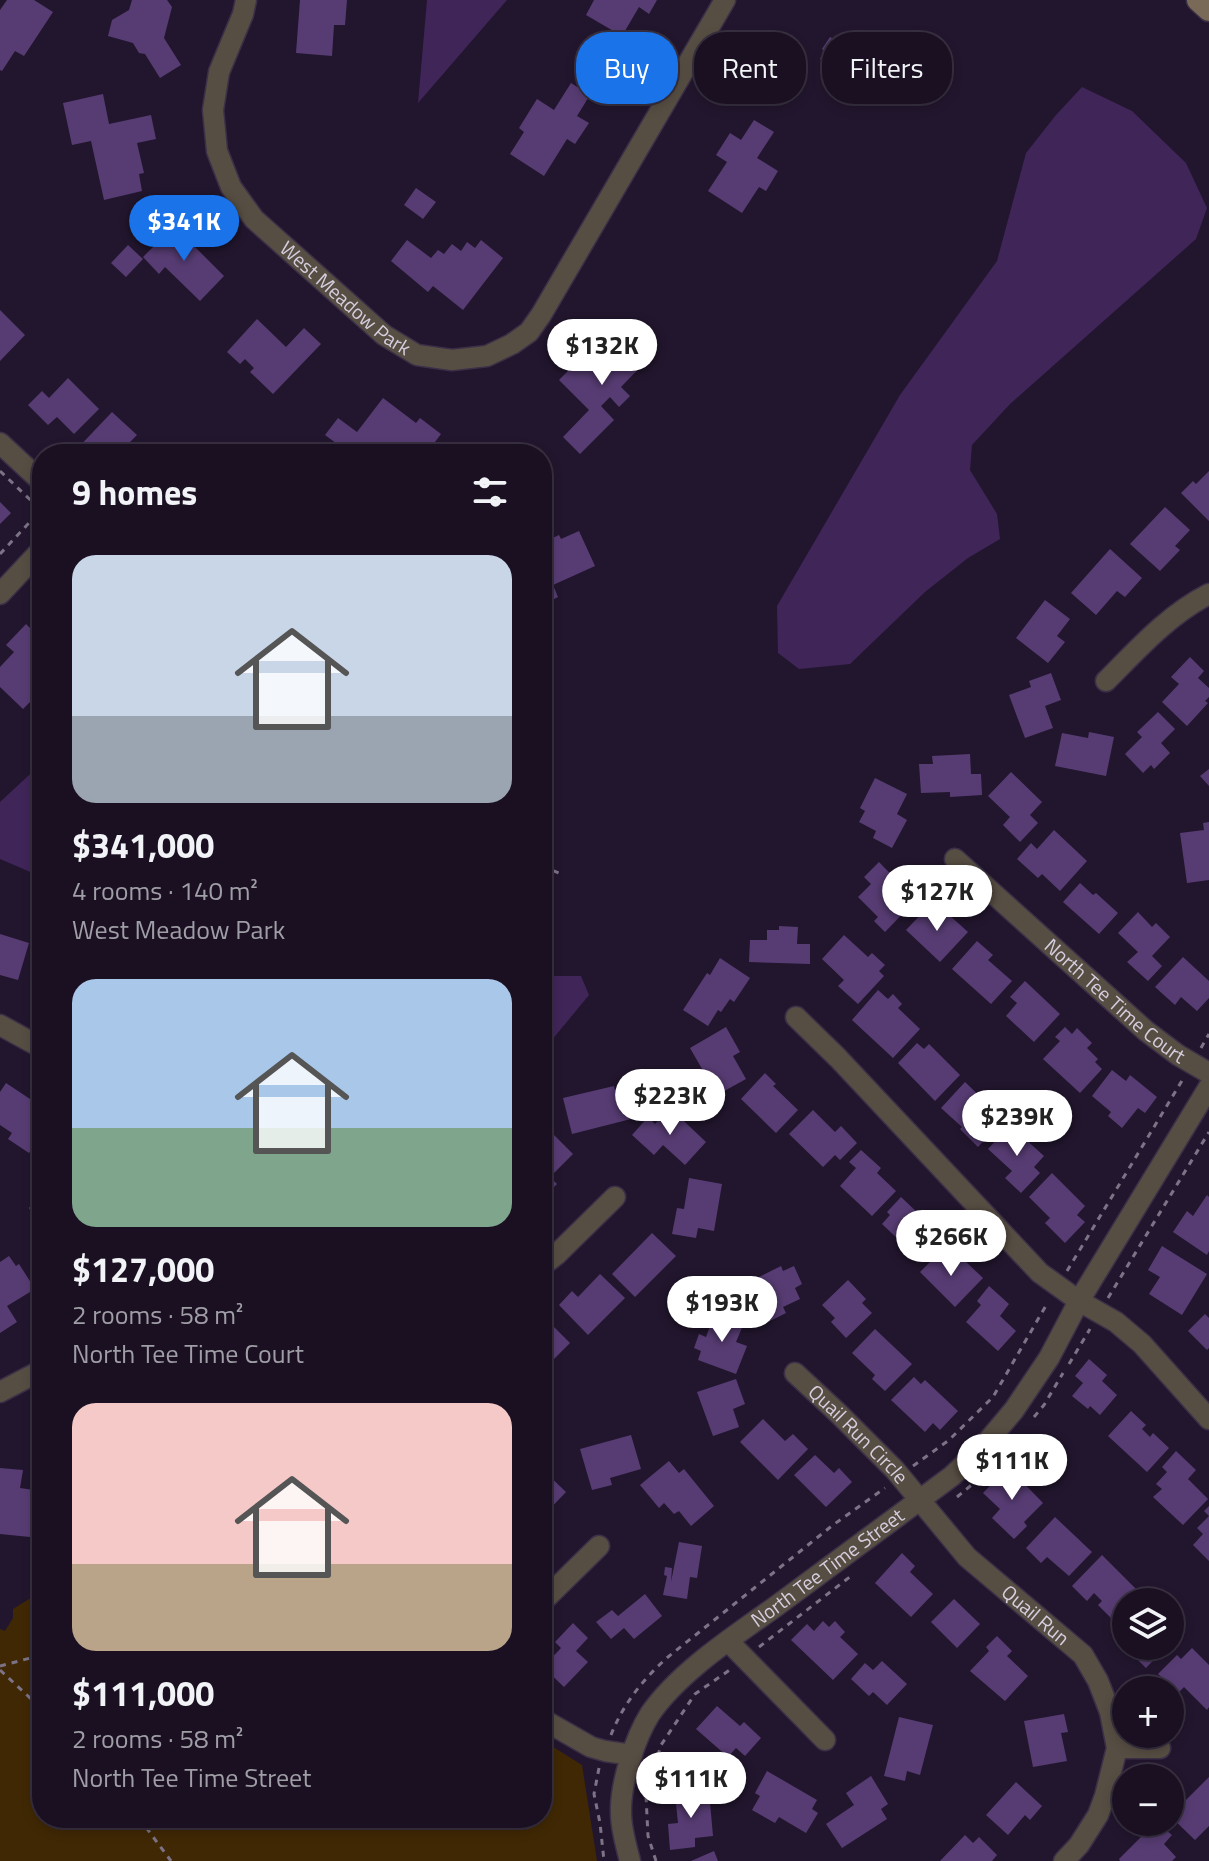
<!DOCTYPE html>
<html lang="en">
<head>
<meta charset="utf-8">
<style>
  :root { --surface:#1a1022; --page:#271e2f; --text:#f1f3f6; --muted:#9f9da5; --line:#383040; --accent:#1a73e8 }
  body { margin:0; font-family:"Titillium Web",sans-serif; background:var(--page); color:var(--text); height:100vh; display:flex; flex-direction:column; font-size:30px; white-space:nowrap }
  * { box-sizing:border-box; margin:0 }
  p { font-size:26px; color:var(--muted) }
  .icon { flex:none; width:44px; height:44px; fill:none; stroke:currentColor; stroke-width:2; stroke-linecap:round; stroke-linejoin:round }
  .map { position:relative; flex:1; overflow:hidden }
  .panel { position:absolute; left:32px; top:444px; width:520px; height:1384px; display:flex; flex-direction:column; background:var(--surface); border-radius:32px; box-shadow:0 4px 12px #0003,0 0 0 2px var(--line) }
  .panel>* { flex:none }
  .hud { position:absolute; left:576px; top:32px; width:512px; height:72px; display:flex; gap:16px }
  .controls { position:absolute; left:1112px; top:1588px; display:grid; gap:16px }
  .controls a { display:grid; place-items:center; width:72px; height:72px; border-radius:50%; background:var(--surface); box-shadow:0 4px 12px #0003,0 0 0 2px var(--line); font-size:40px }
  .price { position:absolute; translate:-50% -68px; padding:0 18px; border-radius:28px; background:#fff; color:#222; font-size:26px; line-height:52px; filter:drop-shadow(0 2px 4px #0008) }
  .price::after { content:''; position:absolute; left:50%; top:48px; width:24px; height:18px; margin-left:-12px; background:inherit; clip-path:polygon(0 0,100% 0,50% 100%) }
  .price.active { background:var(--accent); color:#fff }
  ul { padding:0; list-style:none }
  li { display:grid; align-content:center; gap:16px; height:424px; padding:0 40px }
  li span { display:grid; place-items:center; height:248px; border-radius:24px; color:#555 }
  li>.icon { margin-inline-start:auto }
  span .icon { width:144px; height:144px; fill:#fffc; stroke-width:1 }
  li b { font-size:34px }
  h2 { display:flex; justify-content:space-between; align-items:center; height:96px; padding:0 40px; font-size:34px }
  .chip { padding:0 28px; border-radius:32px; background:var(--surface); box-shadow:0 4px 12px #0003,0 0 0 2px var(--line); font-size:28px; line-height:72px }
  .chip.active { background:var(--accent); color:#fff }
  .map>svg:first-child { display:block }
  .green { fill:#402804 }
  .water { fill:#402559 }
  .building { fill:#573c73 }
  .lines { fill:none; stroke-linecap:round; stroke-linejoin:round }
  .minor-casing { stroke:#3b3047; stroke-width:23 }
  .secondary-casing { stroke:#3b3047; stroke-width:25 }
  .path { stroke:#7c7387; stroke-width:3; stroke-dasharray:6 6; stroke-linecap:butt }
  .minor { stroke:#574e43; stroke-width:20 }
  .secondary { stroke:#796a58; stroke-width:22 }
  .labels { text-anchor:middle; stroke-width:7; stroke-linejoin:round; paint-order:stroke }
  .street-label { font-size:20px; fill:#d5cede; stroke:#180d24 }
</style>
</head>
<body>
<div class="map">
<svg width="1209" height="1861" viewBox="0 0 1209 1861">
  <rect width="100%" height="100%" fill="#22162e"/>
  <path class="green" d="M42,1591v227h500v-78l40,25 15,96h-597v-232l5,2 8,-13v-9z"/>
  <path class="water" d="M427,0h80l-89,103z
    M1082,87l50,24 54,52 21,45 -11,31 -186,165 -38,41 -2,25 27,44 3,25 -32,19 -43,34 -75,72 -51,5 -21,-16 -1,-47 123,-211 97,-134 29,-108 30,-38z
    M42,763v114l-42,-18v-57z
    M554,976h27l8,19 -47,57v-65z"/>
  <path class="building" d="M7,0h27l19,12 -29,44 -9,-5 -13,20 -2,-1v-60z
    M132,0h35l5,7 -8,31 17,27 -21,13 -15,-24 -6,-1 -6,-10 -25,-7 4,-16 17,-10z
    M300,0h47l-2,25h-11l-2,31 -36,-3z
    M594,0h63l-8,14 -10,-7 -17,29 -36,-21z
    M830,37l16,9 -14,20 -12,-7 4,-8 -2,-2z
    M571,83l19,12 -13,21 12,7 -14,21 -8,-5 -23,37 -34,-22 14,-22 -5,-4 18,-29 17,11z
    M103,94l6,30 42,-9 5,24 -19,4 7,30 -5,1 3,17 -38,9 -13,-59 -19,4 -9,-42z
    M754,120l20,12 -17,26 21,13 -12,20 -7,-4 -17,26 -34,-22 19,-29 -11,-7 14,-22 11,7z
    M416,188l20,14 -13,17 -19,-14z
    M174,226l50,50 -24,25 -35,-34 -6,7 -16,-17z
    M407,240l24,18 7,-8 6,4 8,-10 9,7 6,-9 8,6 6,-8 22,18 -40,52 -30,-24 -5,6 -37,-31z
    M128,245l15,14 -17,18 -15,-14z
    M0,310l25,25 -25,26z
    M257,319l29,28 18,-19 17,16 -48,50 -23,-22 4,-4 -9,-9 -5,5 -13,-12z
    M625,330l26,26 -30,31 9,9 -11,11 -9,-10 -9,9 13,14 -34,34 -17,-17 26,-27 -30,-30 20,-20 6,6 14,-14 2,3z
    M68,378l31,31 -25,25 -17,-17 -9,8 -20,-20 14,-14 7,7z
    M383,398l33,25 4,-5 21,16 -15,20h-31l-6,-4 -5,4 -11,-8 -6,8h-8l-16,-12 -3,4 -15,-11 13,-17 19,14z
    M112,412l25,23 -7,7 12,12h-63l-4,-3z
    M1209,471v50l-28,-28 12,-12 3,3z
    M0,502l11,11 -11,11z
    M1165,507l25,23 -15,16 5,4 -20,21 -30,-27z
    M579,531l16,35 -42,19 5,12 -16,8v-62l17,-8 2,4z
    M1110,549l32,29 -17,19 -8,-6 -21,24 -25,-22z
    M1045,600l25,19 -13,17 8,6 -17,21 -32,-25z
    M26,624l16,16 -2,9 2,2v39l-19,19 -23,-22v-20l14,-15 -8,-7z
    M1190,657l14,14 -6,7 11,10v9l-4,4 3,2 -21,23 -25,-24 17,-18 -8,-7z
    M1051,673l10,27 -16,6 8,22 -28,10 -16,-43 22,-8 -2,-6z
    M1158,712l17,17 -14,14 9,10 -16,16 -3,-4 -8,8 -18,-19 17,-17 -5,-5z
    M1089,732l25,5 -8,39 -51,-10 7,-33 26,5z
    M970,754l1,20h10l1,21 -32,2v-5l-29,1 -2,-29h14l-1,-8z
    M1209,769v17l-9,-10z
    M1011,772l31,30 -12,13 8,8 -18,19 -17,-17 7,-8 -22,-21z
    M875,778l32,16 -10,20 10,6 -15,28 -19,-10 3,-7 -17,-9 6,-11 -5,-3z
    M1209,822v58l-22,3 -7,-50 24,-3 -1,-7z
    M1054,830l33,31 -27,30 -18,-17 -4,4 -21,-19 14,-16 6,6z
    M879,862l37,38 -31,32 -11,-11 4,-4 -20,-20 13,-13 -7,-7z
    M1080,883l13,12 3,-2 22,20 -19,21 -36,-32z
    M928,907l14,13 6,-6 20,18 -28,30 -34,-32z
    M1138,912l14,15 4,-4 14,14 -18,19 10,10 -14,15 -21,-19 11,-10 -20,-19z
    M779,926l19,1 -1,17h13v20l-61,-2 1,-22h17v-10h12z
    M0,934l29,9 -11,37 -18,-5z
    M844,935l24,22 4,-4 13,12 -6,6 5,5 -26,28 -20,-18 6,-6 -22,-21z
    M977,941l16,14 -5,5 24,21 -21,23 -39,-35z
    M1183,957l26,24v17l-12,13 -16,-14 -6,8 -20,-18z
    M720,958l30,20 -16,24 -4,-3 -9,13 -3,-2 -10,16 -25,-16 24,-37 3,2z
    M42,972v23l-11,-7z
    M1025,981l35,33 -26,28 -28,-26 11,-13 -7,-6z
    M878,990l10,9 5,-5 9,10 -4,4 22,21 -27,29 -41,-38z
    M726,1027l14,25 -7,4 13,23 -29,16 -27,-47z
    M1065,1027l7,7 5,-6 15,15 -5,5 11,11 -3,3 7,7 -22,24 -37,-34 17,-18 -5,-4z
    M917,1043l7,6 5,-5 31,31 -25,26 -37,-38z
    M1112,1070l14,11 4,-6 27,22 -12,16 -7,-5 -16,20 -14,-12 3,-4 -19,-16z
    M765,1073l11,11 -3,2 25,24 -22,23 -35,-34z
    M965,1082l27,26 -2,2 6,6 -9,10 6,5 -15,16 -18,-18 2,-2 -21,-19z
    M6,1083l27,18 4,-7 5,3v36l-13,20 -21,-14 4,-6 -12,-8v-33z
    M614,1086l2,9 8,-2 7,26 -59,15 -9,-36z
    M670,1108l36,34 -21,23 -22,-20 -9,10 -22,-20 16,-18 7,7z
    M813,1110l22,22 6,-6 16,17 -17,17 -5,-5 -12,12 -34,-33z
    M1010,1125l34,31 -10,11 6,6 -19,20 -16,-15 7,-7 -24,-22z
    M550,1131l23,23 -23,23 7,7 -15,15v-60z
    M861,1150l20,18 -4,5 19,18 -24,25 -32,-30 16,-18 -7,-6z
    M1052,1173l33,33 -8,9 8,7 -20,21 -20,-20 5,-5 -21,-21z
    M689,1178l33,6 -8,47 -16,-3 -2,10 -24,-4 5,-26 7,1z
    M1207,1195l2,2v54l-2,4 -34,-23 14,-21 6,5z
    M901,1197l39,37 -22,24 -36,-34 8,-9 -3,-3z
    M652,1233l24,23 -41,41 -23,-23z
    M1162,1246l45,28 -25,41 -33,-21 11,-17 -12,-7z
    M941,1251l15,15 7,-7 20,19 -28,29 -35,-35z
    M9,1256l7,10 3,-2 16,25 -28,17 10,16 -17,11v-71z
    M781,1266l2,5 11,-5 8,18 -7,4 5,11 -17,8 3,6 -26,13 -8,-17 10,-5 -1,-1 -8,4 -3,-6 8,-5 -7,-15z
    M600,1274l25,24 -37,37 -29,-30 13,-14 6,6z
    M848,1280l18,19 -4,4 10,10 -26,25 -15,-16 4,-4 -13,-13z
    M989,1286l20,18 -9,12 16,15 -18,20 -32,-29 15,-17 -4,-4z
    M715,1312l29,11 -8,19 11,4 -11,28 -38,-14 3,-9 -7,-3 5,-14 7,3z
    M1205,1314l4,4v30l-2,2 -19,-19z
    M542,1315l28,28 -28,28z
    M875,1329l37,35 -27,27 -13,-12 3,-4 -23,-22z
    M1089,1359l18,16 -5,6 15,14 -17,20 -10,-9 -2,3 -16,-13 11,-13 -8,-7z
    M914,1377l7,7 4,-4 33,31 -18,19 -7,-7 -8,9 -34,-32z
    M736,1379l9,25 -12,5 6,18 -26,9 -16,-44z
    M1131,1411l15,14 -4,4 8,8 3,-4 16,15 -22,24 -39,-36z
    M763,1419l22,22 8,-7 15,15 -30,31 -38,-38z
    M42,1431v18l-8,-13z
    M631,1435l10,34 -31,9 2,7 -20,5 -12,-41z
    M1176,1451l20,19 -8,9 20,20 -25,26 -30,-28 9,-8 -6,-5 11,-12 -5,-5z
    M815,1455l19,18 5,-5 13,14 -26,25 -32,-32z
    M669,1461l10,12 5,-4 30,37 -23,20 -12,-15 -5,3 -10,-11 -5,5 -19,-23z
    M1008,1467l35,36 -19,19 3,4 -13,13 -22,-21 8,-9 -17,-16z
    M0,1468l23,2 -3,18 14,2 -4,47 -30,-3z
    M542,1469l24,23 -21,22 8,8 -11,12z
    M1209,1506v55l-16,-16 10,-11 -6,-6 12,-12 -5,-5z
    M1055,1517l37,35 -23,24 -22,-19 -6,6 -15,-15z
    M679,1542l23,4 -5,32 -7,-1 -3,22 -24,-4 4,-19 -3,-1 1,-8 7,1 -1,14z
    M902,1553l13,13 -5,6 23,22 -22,23 -36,-34z
    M1102,1555l35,35 -26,28 -13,-13 4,-4 -8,-8 -7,8 -15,-15z
    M645,1594l17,22 -28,23 -10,-11 -13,11 -15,-17 16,-12 6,6z
    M954,1599l26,25 -23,24 -26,-26z
    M1126,1616v17l-8,-8z
    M823,1621l6,6 6,-6 10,11 -5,5 18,17 -25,26 -42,-40 16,-16 7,7z
    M573,1623l15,15 -12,13 12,11 -24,25 -21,-20 18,-19 -6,-6z
    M997,1636l15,15 -5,5 21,20 -23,25 -35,-30 19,-20 -3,-4z
    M1143,1646h24l-21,22 -12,-12z
    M1192,1648l17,17v42l-2,3 -23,-23 -6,6 -20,-19 19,-19 4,4z
    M882,1661l25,23 -20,21 -14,-13 -4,4 -18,-17 14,-16 8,7z
    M717,1706l23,20 4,-4 17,16 -16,18 -9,-8 -8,9 -32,-28z
    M1064,1714l4,18 -7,1 6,28 -34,6 -9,-46z
    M899,1717l34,8 -13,50 -13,-4 -2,10 -21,-5z
    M767,1771l50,29 -5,9 6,4 -12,20 -27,-16 -4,6 -23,-13 8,-14 -5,-3z
    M871,1776l17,28 -7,5 6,10 -45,29 -16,-24 28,-19 -8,-12z
    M1209,1777v49l-14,14 -25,-24z
    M1016,1782l26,24 -12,14 -5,-5 -17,20 -22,-20z
    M709,1791l4,45 -18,2v9l-25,3 -2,-26 10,-1 -3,-29z
    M1156,1822l16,13 -8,9 12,13 -4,4h-52l-1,-2z
    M965,1835l8,8 6,-6 18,18 -5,6h-52z
    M714,1851l4,10h-27z"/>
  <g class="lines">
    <defs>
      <g id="minor">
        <path id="s1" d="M246,0l-3,14 -24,58 -6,38 4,41 14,36 23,32 130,116 33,20 35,5 35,-4 25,-12 17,-12 12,-17 184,-315"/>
        <path d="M0,443l42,39"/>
        <path d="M0,594l42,-45"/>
        <path d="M1106,681c32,-32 62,-66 103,-87"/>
        <path id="s2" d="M955,859l191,172 32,24 31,18"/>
        <path d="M796,1017l42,41 202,215 39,28 37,21 26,22 67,75"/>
        <path d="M0,1025l42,23"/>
        <path d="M542,1266l14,-11 59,-58"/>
        <path id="s3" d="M795,1373l43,40 57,57 72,87 116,98 15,26 12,31 7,36 -12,48 -7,19 -19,30 -15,16"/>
        <path d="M0,1392l42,-22"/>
        <path d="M542,1602l57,-56"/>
        <path d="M728,1641l97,99"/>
        <path d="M542,1719l49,28 14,4 27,4"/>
        <path d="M1117,1748h43"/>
        <path id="s4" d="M630,1861c-4,-16 -9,-32 -9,-48 -1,-29 14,-75 29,-99 29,-42 83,-77 125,-107 59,-44 118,-88 177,-131l31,-29 31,-37 35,-52 30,-57 130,-214"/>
      </g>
      <path id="secondary" d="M1198,0l11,10"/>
    </defs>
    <use href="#minor" class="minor-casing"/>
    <use href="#secondary" class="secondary-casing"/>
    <path class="path" d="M0,471l42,40
      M0,554l41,-44
      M542,866l19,8
      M1201,1048l8,-14
      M42,1196l-11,12 9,23 2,27
      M1067,1271l116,-192
      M1108,1298l101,-166
      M1069,1364l21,-35
      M1034,1417l10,-12 19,-32
      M913,1466l36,-26 44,-43 55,-95
      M957,1497l18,-15
      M759,1647l92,-71
      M0,1666l42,-11
      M0,1670l42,39
      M611,1735c12,-31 33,-57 57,-78l165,-132 52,-37
      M599,1768l-5,26 6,29 4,38
      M139,1818l32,43
      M656,1861l-8,-25 -2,-40 15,-51 34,-51 36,-25"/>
    <use href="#minor" class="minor"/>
    <use href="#secondary" class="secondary"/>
  </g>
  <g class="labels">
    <g class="street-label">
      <text dy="7" stroke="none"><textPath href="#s1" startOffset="356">West Meadow Park</textPath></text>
      <text dy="7" stroke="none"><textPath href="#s2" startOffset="214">North Tee Time Court</textPath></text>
      <text dy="7" stroke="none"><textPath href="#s3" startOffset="88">Quail Run Circle</textPath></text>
      <text dy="7" stroke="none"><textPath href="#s4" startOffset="384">North Tee Time Street</textPath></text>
      <text dy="7" stroke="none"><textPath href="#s3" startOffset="342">Quail Run</textPath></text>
    </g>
  </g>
</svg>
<div class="controls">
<a><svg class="icon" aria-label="layers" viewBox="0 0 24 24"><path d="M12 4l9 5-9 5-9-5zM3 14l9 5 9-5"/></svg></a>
<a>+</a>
<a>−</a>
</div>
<b class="price active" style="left:184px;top:263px">$341K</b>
<b class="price" style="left:602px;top:387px">$132K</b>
<b class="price" style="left:937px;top:933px">$127K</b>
<b class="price" style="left:670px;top:1137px">$223K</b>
<b class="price" style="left:1017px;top:1158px">$239K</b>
<b class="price" style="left:951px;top:1278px">$266K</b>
<b class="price" style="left:722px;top:1344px">$193K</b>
<b class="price" style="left:1012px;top:1502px">$111K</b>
<b class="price" style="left:691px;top:1820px">$111K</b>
<div class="hud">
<a class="chip active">Buy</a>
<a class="chip">Rent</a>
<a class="chip">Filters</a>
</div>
<section class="panel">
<h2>9 homes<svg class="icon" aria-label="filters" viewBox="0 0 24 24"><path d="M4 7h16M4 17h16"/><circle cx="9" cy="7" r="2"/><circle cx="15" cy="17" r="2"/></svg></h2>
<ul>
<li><span style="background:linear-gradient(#c9d6e8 65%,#9aa5b1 0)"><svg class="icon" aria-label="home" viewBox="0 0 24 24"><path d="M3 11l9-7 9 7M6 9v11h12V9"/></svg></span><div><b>$341,000</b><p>4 rooms · 140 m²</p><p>West Meadow Park</p></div></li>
<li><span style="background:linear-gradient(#a9c7e8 60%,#7fa58c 0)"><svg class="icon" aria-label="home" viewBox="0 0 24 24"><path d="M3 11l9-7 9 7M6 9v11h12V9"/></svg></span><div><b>$127,000</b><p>2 rooms · 58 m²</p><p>North Tee Time Court</p></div></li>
<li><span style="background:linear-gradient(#f6c9c9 65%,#b9a48a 0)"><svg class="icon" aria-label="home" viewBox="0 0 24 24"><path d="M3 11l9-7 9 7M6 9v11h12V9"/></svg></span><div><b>$111,000</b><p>2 rooms · 58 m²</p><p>North Tee Time Street</p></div></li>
</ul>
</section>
</div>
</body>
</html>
